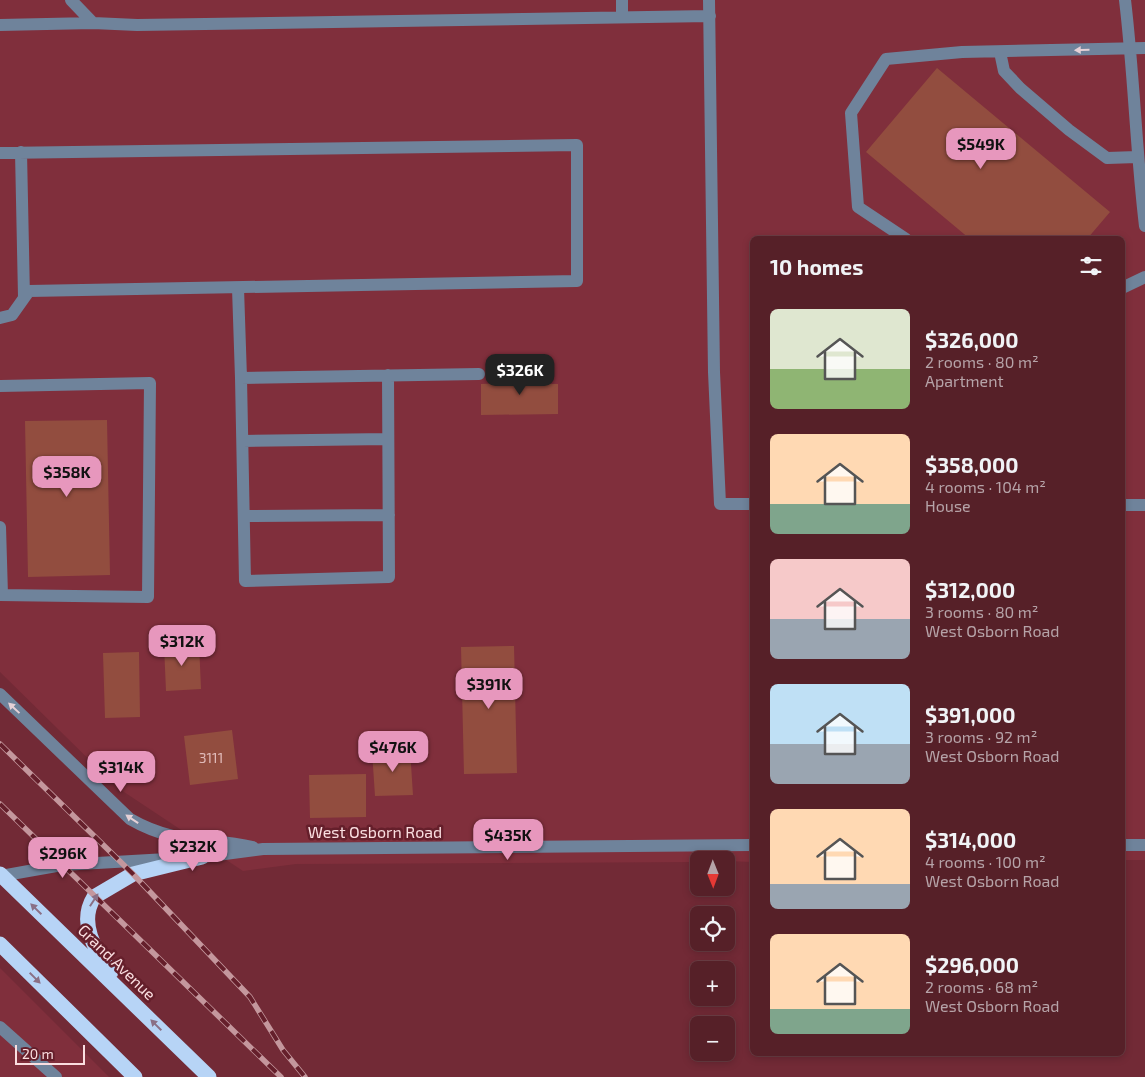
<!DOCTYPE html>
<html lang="en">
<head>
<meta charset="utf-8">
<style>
  :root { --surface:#562028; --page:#5c2830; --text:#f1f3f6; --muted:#b6a3a8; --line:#6c3e45; --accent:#e797bd }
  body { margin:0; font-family:"Exo 2",sans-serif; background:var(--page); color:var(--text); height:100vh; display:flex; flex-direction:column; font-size:19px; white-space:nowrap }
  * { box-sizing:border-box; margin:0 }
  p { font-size:16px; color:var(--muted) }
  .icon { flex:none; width:28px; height:28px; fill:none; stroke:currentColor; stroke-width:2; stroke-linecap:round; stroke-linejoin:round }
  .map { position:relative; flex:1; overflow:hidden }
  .panel { position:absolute; left:750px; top:236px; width:375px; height:820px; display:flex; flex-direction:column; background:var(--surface); border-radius:8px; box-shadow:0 2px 8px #0003,0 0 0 1px var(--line) }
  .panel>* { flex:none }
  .needle { width:32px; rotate:179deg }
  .buttons { position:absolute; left:690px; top:851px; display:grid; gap:10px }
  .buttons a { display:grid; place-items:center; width:45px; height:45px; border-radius:8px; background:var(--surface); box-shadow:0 2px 8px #0003,0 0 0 1px var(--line); font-size:25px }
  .scale { position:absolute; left:15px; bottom:12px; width:70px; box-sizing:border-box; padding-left:5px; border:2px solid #fadee0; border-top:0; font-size:14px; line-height:18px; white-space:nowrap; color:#fadee0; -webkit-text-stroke:4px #651f2b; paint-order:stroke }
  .price { position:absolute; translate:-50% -42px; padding:0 11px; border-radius:10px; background:var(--accent); color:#111; font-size:16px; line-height:32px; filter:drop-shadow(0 1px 2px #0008) }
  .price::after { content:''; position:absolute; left:50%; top:30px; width:15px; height:11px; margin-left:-8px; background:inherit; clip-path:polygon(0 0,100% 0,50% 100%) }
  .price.on { background:#222; color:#fff }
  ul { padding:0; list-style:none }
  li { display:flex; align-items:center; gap:15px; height:125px; padding:0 20px }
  li span { display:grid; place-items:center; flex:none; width:140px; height:100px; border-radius:8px; color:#555 }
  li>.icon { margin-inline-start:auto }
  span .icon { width:60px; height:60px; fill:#fffc; stroke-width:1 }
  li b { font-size:21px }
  h2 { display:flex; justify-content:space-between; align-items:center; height:60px; padding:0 20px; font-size:21px }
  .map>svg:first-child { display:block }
  .built { fill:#802f3c }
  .building { fill:#924d3f }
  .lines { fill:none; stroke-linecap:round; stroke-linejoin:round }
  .minor { stroke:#6f839b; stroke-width:12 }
  .highway { stroke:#b7d4f6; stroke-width:15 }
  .rail-casing { stroke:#c4979d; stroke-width:5.5 }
  .rail { stroke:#651f2b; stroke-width:4; stroke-dasharray:11; stroke-linecap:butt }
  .oneway { fill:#e5d0d6 }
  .oneway2 { fill:#8a7086 }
  .labels { text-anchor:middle; stroke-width:5; stroke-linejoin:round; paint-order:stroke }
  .number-label { font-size:14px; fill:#e0bab8 }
  .street-label { font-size:16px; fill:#fadee0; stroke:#651f2b }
</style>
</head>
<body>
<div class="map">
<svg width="1145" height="1077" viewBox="0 0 1145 1077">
  <rect width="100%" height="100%" fill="#722a36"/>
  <path class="built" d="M0,0h1145v860h-23v-621h-370v623l-53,-2v2l-403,2 -53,7 -125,-83 -118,-116z
    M0,968l109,109h-109z"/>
  <path class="building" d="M937,68l173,144 -23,27h-117l-104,-87z
    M506,372h39v12h13v30l-77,1v-31l25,-1z
    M107,420l3,155 -82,2 -3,-156z
    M199,643l2,46 -35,2 -2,-46z
    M514,646l3,127 -53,1 -3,-127z
    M139,652l1,65 -35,1 -2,-65z
    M232,730l6,49 -48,6 -6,-49z
    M410,749l3,46 -38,1 -3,-45z
    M366,774v43l-56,1 -1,-43z"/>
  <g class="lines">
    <path class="minor" d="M71,0l22,23 44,2 573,-9
      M622,0v17
      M709,0l5,372 6,132h32
      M1125,0c9,75 11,151 20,226
      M0,25l93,-2
      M1000,52l4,19 16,17 49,42 38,28 30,-1
      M21,152l3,145
      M0,153l577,-8v136l-548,10 -17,24 -12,3
      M906,239l-48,-32 -7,-94 35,-54 76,-7 183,-4
      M238,288l3,90 238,-4
      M1122,288l23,-11
      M241,378l4,203 144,-4 -1,-202
      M0,386l150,-3 -2,214 -148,-2
      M243,441l145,-2
      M1122,505h23
      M244,516l145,-1
      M0,527l2,68
      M0,694l130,125c45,26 76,18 123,28
      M1122,845h23
      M0,876l62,-11 140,-8 61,-8 489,-4
      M0,1027l56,50"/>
    <path class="highway" d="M0,874l209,203
      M0,944l135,133
      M111,972c-16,-22 -33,-49 -17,-75l39,-23 69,-17"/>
    <defs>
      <path id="rail" d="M0,744l133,130 117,123 33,53 22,27
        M0,804l281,273"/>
    </defs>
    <use href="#rail" class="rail-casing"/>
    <use href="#rail" class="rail"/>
  </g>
  <defs><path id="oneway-solid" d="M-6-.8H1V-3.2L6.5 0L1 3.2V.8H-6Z" transform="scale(1.25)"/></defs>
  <g class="oneway">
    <use href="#oneway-solid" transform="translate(1082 50) rotate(179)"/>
    <use href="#oneway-solid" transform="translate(14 708) rotate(-137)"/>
    <use href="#oneway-solid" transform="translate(132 819) rotate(-146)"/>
  </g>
  <g class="oneway2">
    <use href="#oneway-solid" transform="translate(94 900) rotate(-57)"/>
    <use href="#oneway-solid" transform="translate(36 909) rotate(-136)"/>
    <use href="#oneway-solid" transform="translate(35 978) rotate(45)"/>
    <use href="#oneway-solid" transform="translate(156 1025) rotate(-135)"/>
  </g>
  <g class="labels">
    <g class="number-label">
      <text x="211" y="763">3111</text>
    </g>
    <g class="street-label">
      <text x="375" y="838">West Osborn Road</text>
      <text transform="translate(117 962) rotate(44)" y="6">Grand Avenue</text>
    </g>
  </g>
</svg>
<div class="buttons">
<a><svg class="needle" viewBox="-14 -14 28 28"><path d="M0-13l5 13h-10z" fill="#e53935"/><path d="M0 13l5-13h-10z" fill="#b6a3a8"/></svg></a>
<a><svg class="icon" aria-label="locate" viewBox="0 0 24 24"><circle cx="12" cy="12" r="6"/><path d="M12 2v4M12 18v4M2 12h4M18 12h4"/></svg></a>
<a>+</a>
<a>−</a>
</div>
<div class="scale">20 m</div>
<b class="price" style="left:981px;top:170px">$549K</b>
<b class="price on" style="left:520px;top:396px">$326K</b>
<b class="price" style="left:67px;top:498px">$358K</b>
<b class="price" style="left:182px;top:667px">$312K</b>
<b class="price" style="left:489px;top:710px">$391K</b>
<b class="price" style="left:393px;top:773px">$476K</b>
<b class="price" style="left:121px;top:793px">$314K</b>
<b class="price" style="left:508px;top:861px">$435K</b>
<b class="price" style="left:193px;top:872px">$232K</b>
<b class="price" style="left:63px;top:879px">$296K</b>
<section class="panel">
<h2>10 homes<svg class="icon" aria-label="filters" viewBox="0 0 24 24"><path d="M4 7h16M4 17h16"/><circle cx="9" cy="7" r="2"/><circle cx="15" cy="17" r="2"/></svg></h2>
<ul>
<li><span style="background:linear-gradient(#dfe7d0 60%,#8fb573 0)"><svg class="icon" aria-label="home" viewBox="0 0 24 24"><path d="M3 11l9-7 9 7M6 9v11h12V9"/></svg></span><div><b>$326,000</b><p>2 rooms · 80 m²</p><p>Apartment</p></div></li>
<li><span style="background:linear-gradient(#ffd9b3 70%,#7fa58c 0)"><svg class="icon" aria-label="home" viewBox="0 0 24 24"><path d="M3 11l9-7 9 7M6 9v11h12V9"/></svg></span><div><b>$358,000</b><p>4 rooms · 104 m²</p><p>House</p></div></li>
<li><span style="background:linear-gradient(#f6c9c9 60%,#9aa5b1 0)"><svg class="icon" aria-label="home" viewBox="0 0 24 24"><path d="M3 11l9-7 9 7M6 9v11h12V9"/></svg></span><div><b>$312,000</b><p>3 rooms · 80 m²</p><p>West Osborn Road</p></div></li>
<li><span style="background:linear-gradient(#bfe0f5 60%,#9aa5b1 0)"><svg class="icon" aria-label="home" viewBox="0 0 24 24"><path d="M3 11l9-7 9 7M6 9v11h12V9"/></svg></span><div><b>$391,000</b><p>3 rooms · 92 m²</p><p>West Osborn Road</p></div></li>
<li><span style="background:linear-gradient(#ffd9b3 75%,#9aa5b1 0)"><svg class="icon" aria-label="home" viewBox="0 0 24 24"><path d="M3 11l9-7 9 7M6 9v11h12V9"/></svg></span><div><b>$314,000</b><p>4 rooms · 100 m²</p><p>West Osborn Road</p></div></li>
<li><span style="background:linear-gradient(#ffd9b3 75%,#7fa58c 0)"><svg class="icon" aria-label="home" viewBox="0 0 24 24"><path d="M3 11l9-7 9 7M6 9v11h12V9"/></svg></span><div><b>$296,000</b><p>2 rooms · 68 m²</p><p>West Osborn Road</p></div></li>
</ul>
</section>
</div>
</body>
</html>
